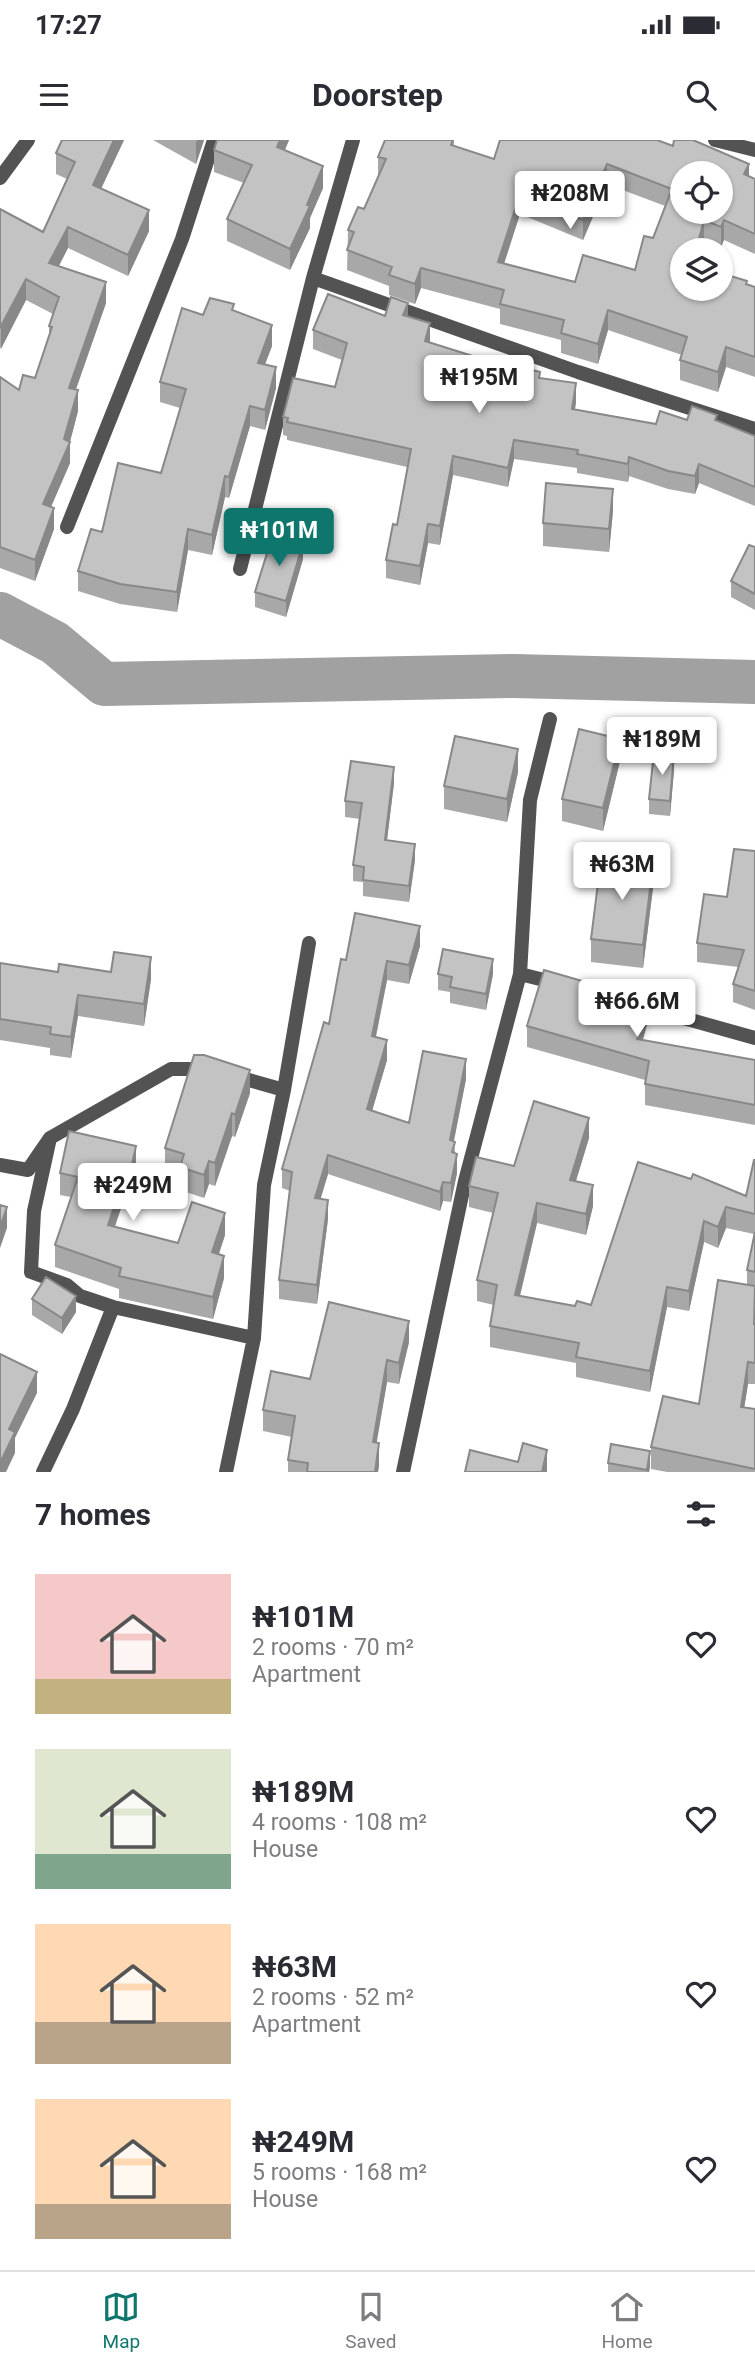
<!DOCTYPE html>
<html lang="en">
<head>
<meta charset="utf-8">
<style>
  :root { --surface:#fff; --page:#f7f7f7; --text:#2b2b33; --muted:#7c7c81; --line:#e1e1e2; --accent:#0f766e }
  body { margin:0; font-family:Roboto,sans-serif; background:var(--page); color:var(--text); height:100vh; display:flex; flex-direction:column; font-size:26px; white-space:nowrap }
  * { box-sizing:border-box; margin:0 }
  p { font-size:23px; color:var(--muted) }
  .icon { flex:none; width:38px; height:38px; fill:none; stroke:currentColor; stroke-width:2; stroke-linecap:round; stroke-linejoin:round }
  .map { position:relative; height:1332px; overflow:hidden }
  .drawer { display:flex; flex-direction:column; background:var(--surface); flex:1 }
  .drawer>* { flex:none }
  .controls { position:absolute; left:670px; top:21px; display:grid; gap:14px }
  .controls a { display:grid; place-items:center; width:63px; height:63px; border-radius:50%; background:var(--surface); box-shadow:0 2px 5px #0004; font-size:35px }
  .price { position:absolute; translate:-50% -60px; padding:0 16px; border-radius:7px; background:#fff; color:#222; font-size:23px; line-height:46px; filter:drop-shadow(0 2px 4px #0008) }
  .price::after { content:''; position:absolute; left:50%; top:42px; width:21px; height:16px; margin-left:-10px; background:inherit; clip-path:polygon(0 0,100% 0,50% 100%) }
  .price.selected { background:var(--accent); color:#fff }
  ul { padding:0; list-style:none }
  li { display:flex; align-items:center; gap:21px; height:175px; padding:0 35px }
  li span { display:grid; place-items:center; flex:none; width:196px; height:140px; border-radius:0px; color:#555 }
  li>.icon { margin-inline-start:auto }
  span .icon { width:84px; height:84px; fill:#fffc; stroke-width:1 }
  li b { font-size:30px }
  h2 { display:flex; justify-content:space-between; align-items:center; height:84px; padding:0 35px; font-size:30px }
  .status { display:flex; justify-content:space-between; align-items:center; height:49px; padding:0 35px; background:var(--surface); direction:ltr }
  .status svg { height:19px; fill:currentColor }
  header { display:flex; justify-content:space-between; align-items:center; height:91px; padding:0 35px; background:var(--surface); font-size:32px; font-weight:700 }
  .dock { display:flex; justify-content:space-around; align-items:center; height:98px; border-top:2px solid var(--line); background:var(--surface); font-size:19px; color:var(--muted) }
  .dock a { display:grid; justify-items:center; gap:4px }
  .dock .selected { color:var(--accent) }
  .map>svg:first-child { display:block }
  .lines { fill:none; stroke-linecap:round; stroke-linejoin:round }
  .river { stroke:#a1a1a1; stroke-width:44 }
  .street { stroke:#535353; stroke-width:14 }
  .wall { fill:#a8a8a8; fill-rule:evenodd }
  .shaded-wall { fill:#888 }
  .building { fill:#c3c3c3; stroke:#888; stroke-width:2; fill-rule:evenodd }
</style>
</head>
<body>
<div class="status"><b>17:27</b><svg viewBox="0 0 49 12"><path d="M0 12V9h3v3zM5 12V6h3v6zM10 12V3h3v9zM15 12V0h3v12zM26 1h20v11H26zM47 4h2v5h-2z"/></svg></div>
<header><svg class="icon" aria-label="menu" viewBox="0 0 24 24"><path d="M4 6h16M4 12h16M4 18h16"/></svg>Doorstep<svg class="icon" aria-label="search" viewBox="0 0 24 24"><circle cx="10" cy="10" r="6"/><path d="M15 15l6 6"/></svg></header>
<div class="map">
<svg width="755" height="1332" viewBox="0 0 755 1332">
  <rect width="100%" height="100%" fill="#fff"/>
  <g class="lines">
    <path class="river" d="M0,474l55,29 49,41 410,-8 241,6"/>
    <path class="street" d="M715,0l40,10
      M0,38l28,-38
      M313,138l265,94 177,57
      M67,387l115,-288 32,-99
      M240,429l73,-291 40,-138
      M520,834l40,10
      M630,863l125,35
      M231,935l53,15
      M50,998l-16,73 -3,61 36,13 13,11 33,11 141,31
      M0,1025l28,5 22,-32 121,-69h38
      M43,1332l30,-63 40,-102
      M226,1332l28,-134 10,-153 20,-95 25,-147
      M403,1332l62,-291 55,-207 10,-174 20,-81"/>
  </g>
  <path class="wall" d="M62,0h62l-23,48 48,43 -21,45 -60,-28 -9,18 47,37 -30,86 2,22 -8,31v21l-19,44 3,22 -19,52 -35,-13v-191l19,13 16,-12 14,-40v-12l4,-12 -27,-14 -26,49v-140l43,23 24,-53 -11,-5v-21z
    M153,0h51l-8,24z
    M217,0h72l-4,10 38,38 -13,30v10l-20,42 -63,-29v-22l17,-36 -30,-11v-22z
    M454,0v7l40,12 6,-19 249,37 6,2v75l-31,-14 -3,7 -17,-7 -22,49 65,-5 8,3v90l-29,-10 -8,25 -38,-12v-20l2,-5 -74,-25 -10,34 -37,-11v-13l-61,-16v-15l-79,-21 -6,16 -26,-9v-9l-42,-16 1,-40 16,-21 14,-33v-19zM607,44l58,22 -12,32 -18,32 -60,12 -71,-18 16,-50 63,26z
    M234,171l38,35 -7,18 11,24 -11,42 -15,-4 -21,72 -4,-1 -13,58 -24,-5 -11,62 -57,-8 -42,-13v-20l24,-39 59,-59 19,-65 -20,-6v-20l43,-67z
    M385,176h23l22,25v2l110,35 36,24 -1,7 81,15 31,-4h30l38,16v70l-56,-23 -4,11 -27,-5 -39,-13 -1,6 -51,-9v-5l-63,-9 -6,28 -55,-12 -13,70 -12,-2 -8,42 -34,-7v-18l11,-35 10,-58 -120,-27v-4l-4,-1v-18l52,-30 7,-27 -29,-11v-19z
    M613,371l-4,41 -66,-6v-23z
    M755,407v63l-24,-13v-16z
    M303,419l-17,58 -31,-10v-15z
    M620,621l-17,70 -41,-10v-22z
    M674,630l-4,46 -21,-2v-15z
    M518,632l-11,50 -63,-13v-23z
    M394,643l-7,57 28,20 -6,42 -46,-6v-14l-10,-1v-16l7,-46 -15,-2v-16z
    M755,711v159l-22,-8v-18l5,-17 -41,-5v-19l30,-46z
    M653,748l-10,80 -52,-6v-23z
    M420,806l-11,38 -22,-4 -11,57 11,23 -15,51 37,12 57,-44 -12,62 3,32 -6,29 -8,-1 -3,10 -112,-37 -8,25 8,20 -11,85 -38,-5v-19l11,-89 -8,-3v-19l47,-145 17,-64z
    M0,823l58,9 93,7 -7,47 -66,-10 -7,42 -21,-3v-7l-50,-8z
    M438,834h55l-7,36 -36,-7v-11l-12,-2z
    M648,881l-5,19 112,20v65l-110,-20v-25l-118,-33v-21z
    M250,953l-15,44 -3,-1 -17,50 -6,-2 -5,14 -24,-8v-14l-15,-5v-23z
    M589,998l-13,43 17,25 -7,29 -49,-12 -17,73 55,10 16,-1 47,-143 108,34 9,-36v224h-7l-4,23 11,2v63h-88l-16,-3v-22l48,-43 48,-120v-14l7,-36 -28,-6 -8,20 -14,-6 -15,69 -22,-4 -17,85 -74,-15v-14l-86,-16v-21l4,-21 -17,-4v-21l16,-67 -24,-6v-21l45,-20z
    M136,1028l-9,41 -6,-1 -6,18 63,17 47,-8 -6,19 5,24 -11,41 -94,-21v-9l-64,-22v-22l16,-48 -11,-2v-22z
    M32,1159l44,13 -14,22 -30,-19z
    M409,1202l-10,42 -12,-2 -11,61 3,22 -1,7h-90v-12l4,-23 -29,-6v-21l47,-31z
    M608,1323l42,4 -1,5h-41z"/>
  <path class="shaded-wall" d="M114,0h10l-31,66v-21z
    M197,0h7l-8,24v-21z
    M280,0h9l-12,28v-21z
    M607,24v20l-24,56v-20z
    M749,24v20l-5,-10z
    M323,26v22l-13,30v10l-20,42v-21l17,-44z
    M520,54v20l-22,68v-20z
    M149,70v21l-21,45v-21z
    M704,80v20l-2,10h-6z
    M724,80v20l-3,7v-20z
    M68,87v21l-19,36v-21z
    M421,128v20l-6,16v-20z
    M26,139v21l-25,49v-21z
    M106,142v21l-37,106v-21z
    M408,163v19l-5,-7z
    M608,170v20l-10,34v-20z
    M430,183v18l-5,19v-19z
    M272,185v21l-14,37v-20z
    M726,207v20l-8,25v-20z
    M276,227v21l-11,42v-20z
    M576,243v19l-4,25v-18z
    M78,250v21l-9,34 1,-3v21l-27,62v-21l21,-65z
    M250,266v20l-21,72v-21z
    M514,300v19l-6,28v-19z
    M453,316v19l-13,70v-19z
    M629,317v19l-1,6v-18z
    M699,324v19l-4,11v-18z
    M225,336v21l-13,58v-20z
    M613,349v22l-4,41v-23z
    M54,368v21l-19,52v-21z
    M428,384v19l-8,42v-19z
    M188,389v21l-11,62v-20z
    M303,403v16l-17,58v-16z
    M620,599v22l-17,70v-23z
    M518,609v23l-11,50v-23z
    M674,614v16l-4,46v-15z
    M394,627v16l-9,73v-16z
    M415,704v16l-6,42v-16z
    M653,725v23l-10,80v-23z
    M420,786v20l-11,38v-19z
    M151,817v22l-7,47v-22z
    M493,819v15l-7,36v-16z
    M387,821v19l-15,75v-19z
    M78,855v21l-7,42v-21z
    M648,860v21l-11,38v-20z
    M387,900v20l-20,68v-19z
    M466,919v20l-16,81v-20z
    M250,930v23l-15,44v-22z
    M232,973v23l-17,50v-23z
    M589,978v20l-19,62v-20z
    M136,1006v22l-9,41v-22z
    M457,1014v19l-6,29v-19z
    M328,1015v19l-13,44v-20z
    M209,1021v23l-5,14v-23z
    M443,1042v19l-3,10v-19z
    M593,1045v21l-7,29v-21z
    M121,1046v22l-13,39v-22z
    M328,1060v19l-11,85v-19z
    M537,1063v20l-22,93v-21z
    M7,1067v21l-7,20v-21z
    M726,1067v21l-8,20v-21z
    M225,1073v22l-13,39v-22z
    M704,1081v21l-15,69v-20z
    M224,1116v22l-11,41v-22z
    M667,1147v20l-17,85v-21z
    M76,1156v16l-14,22v-16z
    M409,1181v21l-10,42v-21z
    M387,1220v22l-14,82v-22z
    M748,1222v22l-7,44v-21z
    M37,1232v21l-22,45v15l-9,19h-6v-9l9,-34z
    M379,1303v22l-1,7h-3z
    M547,1310v22h-5z
    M650,1311v16l-1,5h-2z"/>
  <path class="building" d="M62,0h52l-21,45 56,25 -21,45 -60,-28 -19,36 57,19 -37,106 9,2 -14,49 6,3 -27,62 11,4 -19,52 -35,-13v-170l19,13 4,-15 12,3 17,-51 -3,-1 10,-29 -33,-18 -26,49v-119l43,23 32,-70 -19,-9z
    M217,0h63l-3,7 46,19 -16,39 3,1 -20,43 -63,-30 25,-54 -38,-15z
    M385,0h68l-2,5 43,14 6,-19h157l16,6 1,-6h19l56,24 -5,10 11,5v55l-31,-14 -3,7 -17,-7 -8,30h-14v39h39v-16l26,8 -1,3 9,3v70l-29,-10 -8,25 -38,-12 7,-23 -79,-27 -10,34 -37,-11 3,-13 -64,-16 4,-14 -83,-22 -6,16 -26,-9 3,-8 -45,-17 7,-18 -6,-2 10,-23 6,2 22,-50 -8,-2zM607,24l65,25 -19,49 -9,-2 -9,34 -52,-15 -8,27 -77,-20 22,-68 63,26zM682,33h39v39h-39z
    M328,154l57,22 6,-19 17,6 -5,12 27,8 -5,18 73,23 1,-3 41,11 -1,6 37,5 -4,26 84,15 4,-13 27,9 5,-14 25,9 -2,5 40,16v51l-56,-23 -4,12 -27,-5 -39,-14 -1,7 -51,-10 1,-4 -64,-10 -6,28 -55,-12 -13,70 -12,-2 -8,42 -34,-6 7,-36 4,1 14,-76 -124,-27 1,-4 -5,-1 10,-39 42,9 12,-44 -34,-13z
    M210,158l24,6 -2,6 40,15 -14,38 18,4 -11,43 -15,-4 -21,71 -4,-1 -13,59 -24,-6 -11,63 -57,-8 -42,-13 13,-42 11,3 16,-69 43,10 25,-84 -26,-7 22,-74 21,7z
    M546,343l67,6 -4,40 -66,-6z
    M273,394l30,9 -17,58 -31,-9z
    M749,405l6,2v47l-24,-13z
    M579,589l41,10 -17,69 -41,-9z
    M455,596l63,13 -11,50 -63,-13z
    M654,612l20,2 -4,47 -21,-2z
    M351,621l43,6 -9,73 30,4 -6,42 -46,-6 1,-13 -11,-2 9,-62 -17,-2z
    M734,709l21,2v140l-22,-7 11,-34 -47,-7 7,-49 23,3z
    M601,719l52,6 -10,80 -52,-6z
    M355,773l65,13 -11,39 -22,-4 -15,75 15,4 -20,69 42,14 14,-72 43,8 -16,81 5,2 -3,10 5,2 -6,29 -8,-1 -3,10 -112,-37 -13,43 13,2 -11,85 -38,-5 13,-108 -10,-3 42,-147 5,2 12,-65 5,1z
    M443,809l50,10 -7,35 -36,-7 2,-10 -14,-3z
    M114,812l37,5 -7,47 -66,-9 -7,42 -21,-3 1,-7 -51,-8v-56l58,9 1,-8 52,8z
    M544,830l104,30 -11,39 118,21v45l-110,-21 4,-23 -122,-35z
    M194,915h10l46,15 -15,45 -3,-2 -17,50 -6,-2 -5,14 -24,-8 4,-13 -19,-6z
    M534,961l55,17 -19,62 23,5 -7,29 -49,-11 -22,92 60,11 2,-5 14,4 47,-143 53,17 2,-5 53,22 8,-36h1v54l-29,-7 -8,20 -14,-6 -15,70 -22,-4 -17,84 -74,-14 3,-14 -89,-17 7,-41 -20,-5 21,-87 -29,-7 7,-29 38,9z
    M69,991l67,15 -9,41 -6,-1 -13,39 70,18 14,-41 33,11 -13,39 12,4 -11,41 -94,-21 2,-8 -66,-23 23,-68 -18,-4z
    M0,1065l7,2 -7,20z
    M755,1092v40l-8,-2z
    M46,1137l30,19 -14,22 -30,-19z
    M718,1140l37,6 -1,38h1v39l-7,-1 -7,45 14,2v60l-104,-22 12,-51 36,8z
    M329,1162l80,19 -10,42 -12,-3 -14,82 6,1 -4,29h-68l1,-9 -20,-3 7,-44 -32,-6 8,-39 39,8z
    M0,1214l37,18 -28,57 6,3 -15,31z
    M523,1303l24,7 -5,22h-77l5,-22 48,12z
    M611,1304l39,7 -3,19 -39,-7z"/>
</svg>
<div class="controls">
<a><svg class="icon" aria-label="locate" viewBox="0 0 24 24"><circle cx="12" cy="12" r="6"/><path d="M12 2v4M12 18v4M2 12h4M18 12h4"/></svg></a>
<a><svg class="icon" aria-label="layers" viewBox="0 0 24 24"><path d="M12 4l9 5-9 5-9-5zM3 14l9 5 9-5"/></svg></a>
</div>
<b class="price" style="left:570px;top:91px">₦208M</b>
<b class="price" style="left:479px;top:275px">₦195M</b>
<b class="price selected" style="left:279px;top:428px">₦101M</b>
<b class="price" style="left:662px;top:637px">₦189M</b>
<b class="price" style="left:622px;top:762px">₦63M</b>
<b class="price" style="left:637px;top:899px">₦66.6M</b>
<b class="price" style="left:133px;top:1083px">₦249M</b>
</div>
<section class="drawer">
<h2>7 homes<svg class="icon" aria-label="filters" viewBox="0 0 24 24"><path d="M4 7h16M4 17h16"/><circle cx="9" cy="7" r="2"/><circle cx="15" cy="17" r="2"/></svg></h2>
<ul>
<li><span style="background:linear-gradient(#f6c9c9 75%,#c2b280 0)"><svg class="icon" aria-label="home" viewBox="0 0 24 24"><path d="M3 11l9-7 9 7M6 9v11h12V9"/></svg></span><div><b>₦101M</b><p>2 rooms · 70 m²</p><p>Apartment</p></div><svg class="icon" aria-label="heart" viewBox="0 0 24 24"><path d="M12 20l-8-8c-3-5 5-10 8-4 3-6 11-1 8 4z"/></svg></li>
<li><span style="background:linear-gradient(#dfe7d0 75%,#7fa58c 0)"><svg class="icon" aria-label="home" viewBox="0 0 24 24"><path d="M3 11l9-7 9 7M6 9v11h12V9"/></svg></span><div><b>₦189M</b><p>4 rooms · 108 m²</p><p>House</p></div><svg class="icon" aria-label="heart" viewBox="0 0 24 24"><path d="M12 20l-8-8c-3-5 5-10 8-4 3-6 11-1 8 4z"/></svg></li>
<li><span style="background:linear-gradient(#ffd9b3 70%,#b9a48a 0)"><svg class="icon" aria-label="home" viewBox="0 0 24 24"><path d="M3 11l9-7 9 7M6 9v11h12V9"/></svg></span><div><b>₦63M</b><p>2 rooms · 52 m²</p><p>Apartment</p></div><svg class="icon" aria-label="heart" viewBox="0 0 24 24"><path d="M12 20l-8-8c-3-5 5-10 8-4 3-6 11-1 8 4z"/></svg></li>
<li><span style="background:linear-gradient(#ffd9b3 75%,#b9a48a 0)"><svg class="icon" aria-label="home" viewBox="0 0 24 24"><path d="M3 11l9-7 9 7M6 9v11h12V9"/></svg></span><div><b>₦249M</b><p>5 rooms · 168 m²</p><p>House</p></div><svg class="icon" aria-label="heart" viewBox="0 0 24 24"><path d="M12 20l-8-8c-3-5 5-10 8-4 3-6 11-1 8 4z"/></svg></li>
</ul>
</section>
<nav class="dock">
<a class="selected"><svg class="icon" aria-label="map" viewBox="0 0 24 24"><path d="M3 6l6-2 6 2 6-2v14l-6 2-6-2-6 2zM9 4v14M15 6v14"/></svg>Map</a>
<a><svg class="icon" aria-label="saved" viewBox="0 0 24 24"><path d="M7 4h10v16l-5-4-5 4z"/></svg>Saved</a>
<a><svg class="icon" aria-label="home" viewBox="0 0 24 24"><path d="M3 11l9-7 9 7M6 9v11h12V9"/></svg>Home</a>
</nav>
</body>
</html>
